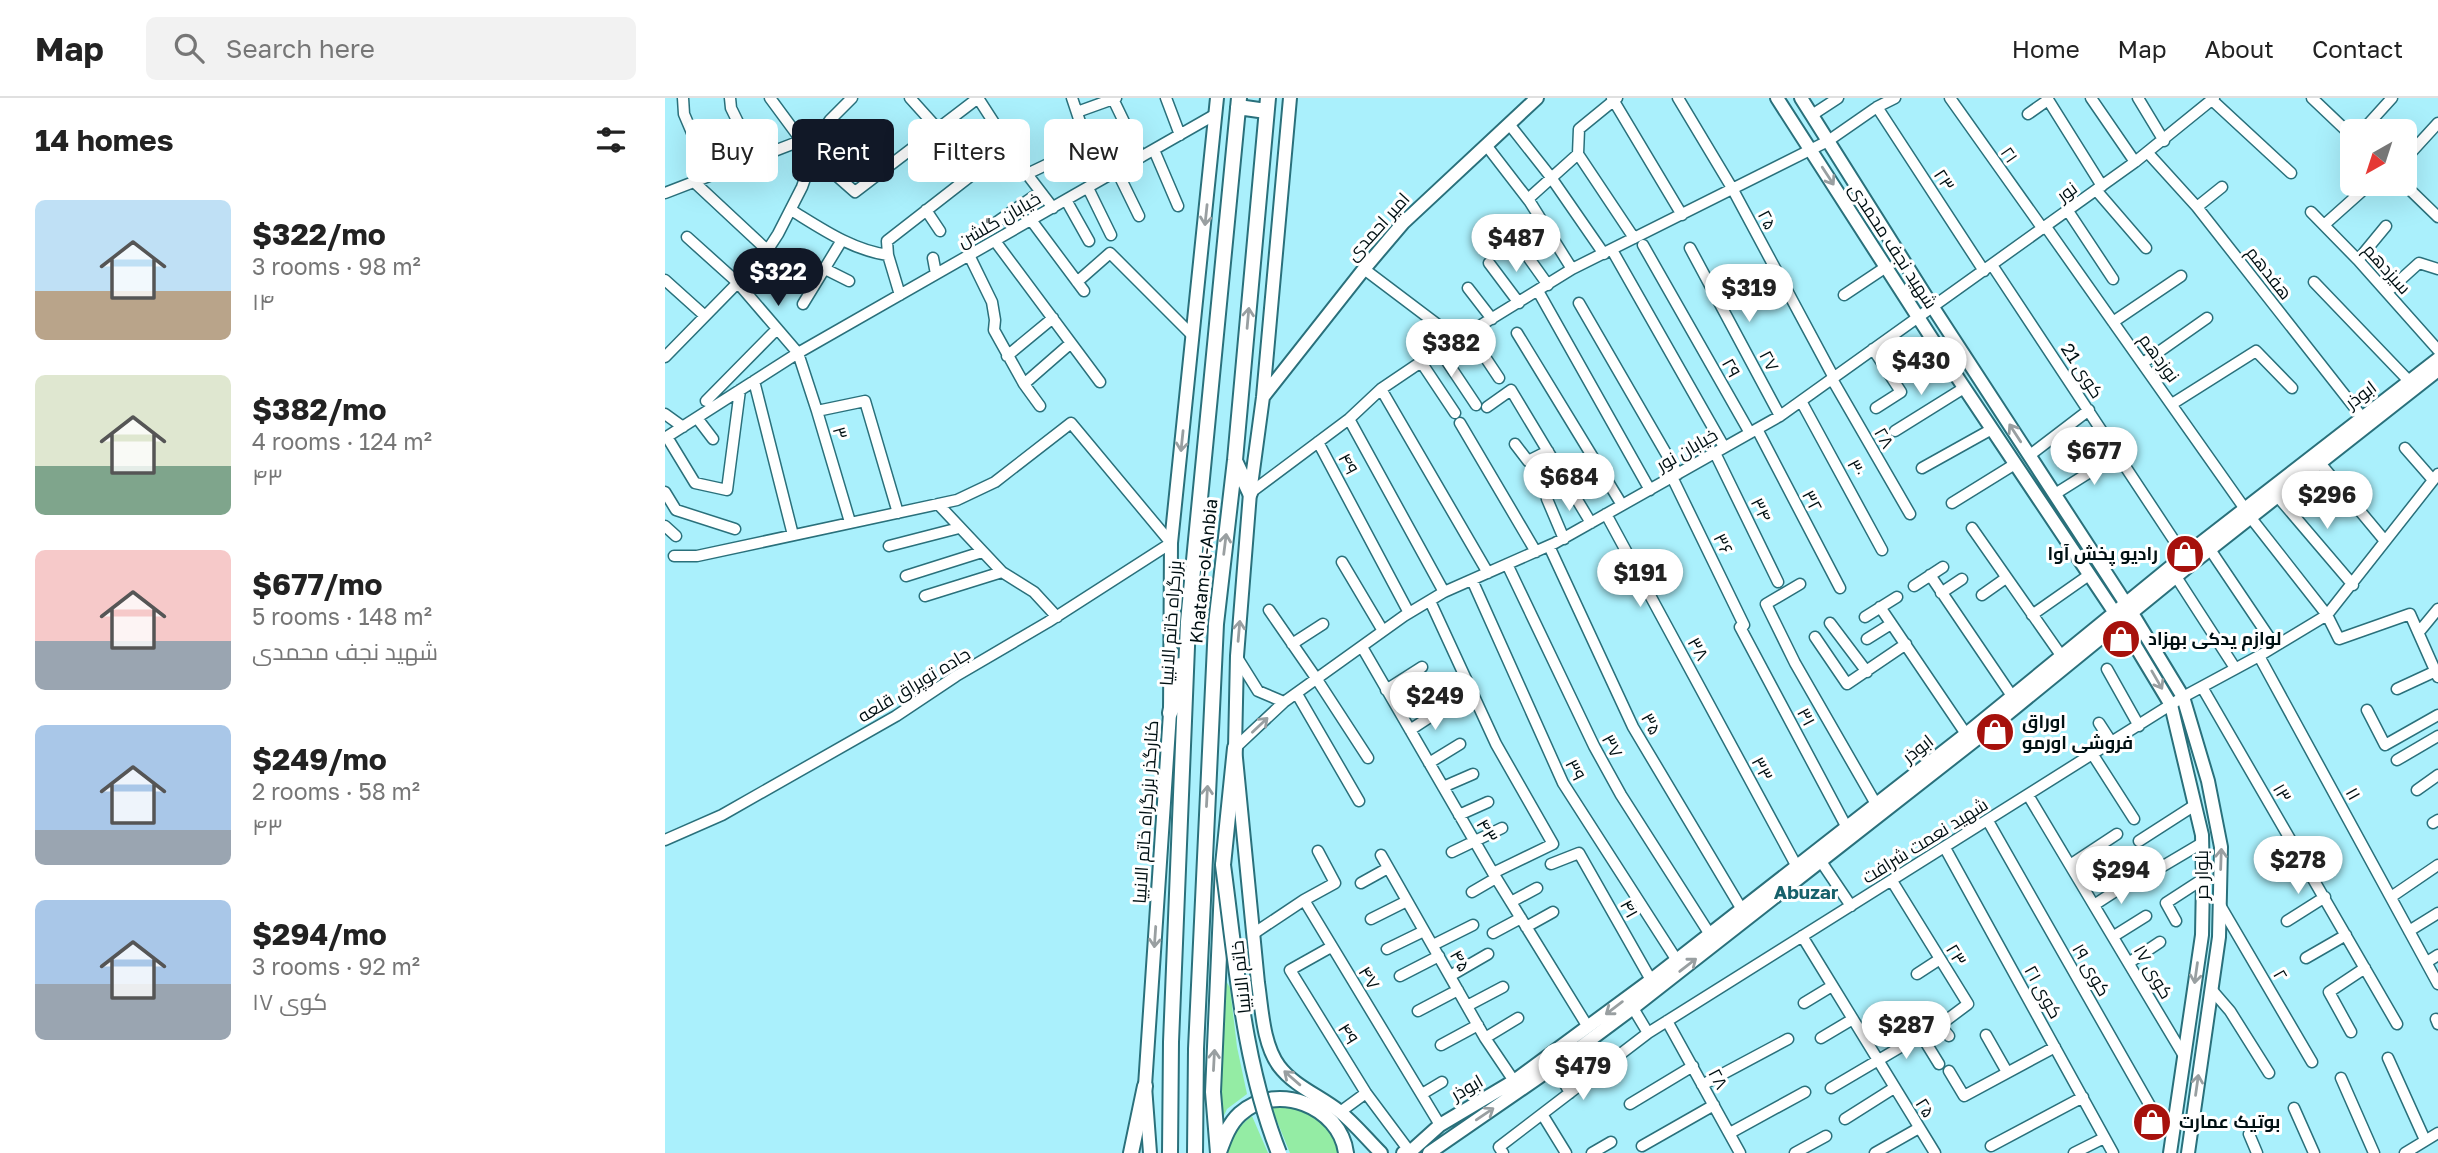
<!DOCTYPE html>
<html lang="en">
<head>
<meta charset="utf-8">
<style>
  :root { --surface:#fff; --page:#f2f2f2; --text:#222; --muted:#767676; --line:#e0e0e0; --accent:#111827 }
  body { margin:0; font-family:"Golos Text",Cairo,sans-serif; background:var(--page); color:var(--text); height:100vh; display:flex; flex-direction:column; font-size:26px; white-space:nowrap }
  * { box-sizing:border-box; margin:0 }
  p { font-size:23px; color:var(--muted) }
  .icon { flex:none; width:38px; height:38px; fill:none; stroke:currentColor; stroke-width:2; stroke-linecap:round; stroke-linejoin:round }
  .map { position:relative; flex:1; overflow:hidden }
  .details { display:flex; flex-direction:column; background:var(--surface); width:665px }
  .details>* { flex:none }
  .banner { position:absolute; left:21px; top:21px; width:665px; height:63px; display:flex; gap:14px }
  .needle { width:46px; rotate:219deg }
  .fabs { position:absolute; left:1675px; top:21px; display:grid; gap:14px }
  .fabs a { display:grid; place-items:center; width:77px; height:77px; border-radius:10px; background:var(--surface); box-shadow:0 7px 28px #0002; font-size:35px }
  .price { position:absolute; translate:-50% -60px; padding:0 16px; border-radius:24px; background:#fff; color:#222; font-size:23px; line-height:46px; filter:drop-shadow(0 2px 4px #0008) }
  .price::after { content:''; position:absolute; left:50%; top:42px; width:21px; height:16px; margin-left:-10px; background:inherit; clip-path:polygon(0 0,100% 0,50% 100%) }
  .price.on { background:var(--accent); color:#fff }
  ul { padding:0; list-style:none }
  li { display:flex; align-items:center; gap:21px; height:175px; padding:0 35px }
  li span { display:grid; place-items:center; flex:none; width:196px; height:140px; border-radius:10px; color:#555 }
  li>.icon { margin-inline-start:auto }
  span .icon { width:84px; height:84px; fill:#fffc; stroke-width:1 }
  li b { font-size:30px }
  h2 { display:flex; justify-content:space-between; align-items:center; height:84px; padding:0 35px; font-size:30px }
  .tag { padding:0 24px; border-radius:10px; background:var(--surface); box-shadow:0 7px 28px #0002; font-size:24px; line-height:63px }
  .tag.on { background:var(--accent); color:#fff }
  header { display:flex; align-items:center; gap:42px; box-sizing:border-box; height:98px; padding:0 35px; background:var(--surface); border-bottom:2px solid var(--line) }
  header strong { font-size:33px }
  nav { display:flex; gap:38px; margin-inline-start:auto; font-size:24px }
  .search { width:490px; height:63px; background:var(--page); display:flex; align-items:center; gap:18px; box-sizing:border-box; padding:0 24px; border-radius:10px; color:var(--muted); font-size:26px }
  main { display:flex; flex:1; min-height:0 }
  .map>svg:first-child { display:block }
  .green { fill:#94eca4 }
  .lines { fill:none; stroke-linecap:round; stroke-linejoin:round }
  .minor-casing { stroke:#2a707b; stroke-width:13 }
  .major-casing { stroke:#2a707b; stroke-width:16 }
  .highway-casing { stroke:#2a707b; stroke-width:18 }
  .minor { stroke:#fff; stroke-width:10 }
  .major { stroke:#fff; stroke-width:12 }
  .highway { stroke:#fff; stroke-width:14 }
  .highway-bridge-casing { stroke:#2a707b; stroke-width:18; stroke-linecap:butt }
  .highway-bridge { stroke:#fff; stroke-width:14 }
  .oneway { stroke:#999fa1 }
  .labels { text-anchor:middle; stroke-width:6; stroke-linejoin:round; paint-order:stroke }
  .street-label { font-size:18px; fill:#001013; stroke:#fff }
  .poi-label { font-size:18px; font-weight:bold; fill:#001013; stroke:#fff; text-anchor:start }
  .neighbourhood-label { font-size:19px; font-weight:bold; fill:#16616b; stroke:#fff }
</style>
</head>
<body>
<header>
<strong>Map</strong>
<div class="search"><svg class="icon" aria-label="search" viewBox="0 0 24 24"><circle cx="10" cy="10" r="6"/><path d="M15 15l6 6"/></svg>Search here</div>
<nav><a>Home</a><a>Map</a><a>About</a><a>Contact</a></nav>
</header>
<main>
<section class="details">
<h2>14 homes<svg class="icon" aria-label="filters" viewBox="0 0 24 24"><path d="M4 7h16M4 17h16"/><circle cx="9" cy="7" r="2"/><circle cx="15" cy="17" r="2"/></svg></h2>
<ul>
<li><span style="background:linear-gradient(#bfe0f5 65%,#b9a48a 0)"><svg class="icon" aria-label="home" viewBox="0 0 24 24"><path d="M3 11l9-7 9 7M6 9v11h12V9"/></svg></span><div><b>$322/mo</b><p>3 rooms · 98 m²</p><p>۱۴</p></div></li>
<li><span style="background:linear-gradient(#dfe7d0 65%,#7fa58c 0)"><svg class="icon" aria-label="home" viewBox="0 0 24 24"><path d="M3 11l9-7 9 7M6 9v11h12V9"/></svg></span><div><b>$382/mo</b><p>4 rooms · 124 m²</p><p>۴۳</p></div></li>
<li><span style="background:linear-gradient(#f6c9c9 65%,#9aa5b1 0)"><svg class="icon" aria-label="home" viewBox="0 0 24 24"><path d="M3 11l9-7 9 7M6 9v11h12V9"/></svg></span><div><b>$677/mo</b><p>5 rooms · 148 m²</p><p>شهید نجف محمدی</p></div></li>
<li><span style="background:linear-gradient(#a9c7e8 75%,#9aa5b1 0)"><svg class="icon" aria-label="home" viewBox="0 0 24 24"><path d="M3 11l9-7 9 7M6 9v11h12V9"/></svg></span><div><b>$249/mo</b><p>2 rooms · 58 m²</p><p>۴۳</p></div></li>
<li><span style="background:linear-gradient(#a9c7e8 60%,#9aa5b1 0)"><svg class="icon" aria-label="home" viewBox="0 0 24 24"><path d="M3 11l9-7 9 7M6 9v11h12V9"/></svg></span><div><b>$294/mo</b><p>3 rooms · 92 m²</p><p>کوی ۱۷</p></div></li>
</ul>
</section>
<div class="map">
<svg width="1773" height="1055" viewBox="0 0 1773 1055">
  <rect width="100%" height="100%" fill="#aaf0fc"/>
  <path class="green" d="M559,879l6,11 7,59 10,47 -20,15 -7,15z
    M615,1005l33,8 19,21 7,21h-49l-20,-49z
    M587,1018l16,37h-41c4,-17 11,-26 25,-37z"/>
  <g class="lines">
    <defs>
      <path id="minor" d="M18,0l1,16 26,61
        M65,0l1,10 24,49
        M105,0l31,42
        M245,0l28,31
        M313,0l49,76 26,34
        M407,0l19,57 11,24
        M501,0l14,37
        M947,0l70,117
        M1013,0l54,90 102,190
        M1285,0l93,131
        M1382,0l55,88
        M1426,0l44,64
        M1473,0l26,43
        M1647,0l40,38
        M448,1l28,58
        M1547,2l79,73
        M1212,9l107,164
        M412,14l39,-14
        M1363,16l20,-14
        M1147,17l26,-17
        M844,26l41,52 54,78
        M1697,33l30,-33
        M821,47l44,57 42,67
        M489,52l24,56
        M1483,55l49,54 165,210
        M913,56l56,84
        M148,57l42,37 123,-94
        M1740,61l33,-36
        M452,73l22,45
        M362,76l61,-29
        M28,83l74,69
        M1739,86l34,33
        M423,90l23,47
        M1431,92l50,58
        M0,95l156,-60
        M863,101l50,-45 1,-25 38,-31
        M401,102l23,41
        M1532,109l25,-20
        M126,112c31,19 61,40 97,45
        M261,112l14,21
        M1403,113l45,68
        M1646,114l47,48 80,90
        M366,122l53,71
        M1659,127l37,-33
        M1381,129l199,282
        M316,135l59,-41
        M22,139l50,45 61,71 19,58 33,111
        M851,142l32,45
        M330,143l105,141
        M978,147l107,188
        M1025,150l90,168
        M947,152l112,197
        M304,157l23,47 3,18 -1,10 30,54 16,22
        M268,160l3,16
        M1693,162l28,-34
        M824,165l30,40
        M1327,167l195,295
        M160,171l24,12
        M699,171l94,71
        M0,182l40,36
        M412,184l33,-29 83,83
        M1649,184l95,99
        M803,190l24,31
        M873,193l112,199
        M1722,194l32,-29 19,6
        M235,197l-12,-40 -1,-14 122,-95
        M1179,197l42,-28
        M914,205l99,171
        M138,206l39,-64
        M1448,224l68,-46
        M804,235l30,45
        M852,235l105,172
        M1208,251l28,43 -25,16
        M775,253l36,54
        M342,258l46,-38
        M0,259l98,-100 15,-23 24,-47 19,-54 9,-13 22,-22
        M756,264l34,51
        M1478,265l64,-45
        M1167,281l78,135
        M89,283l39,154
        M359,286l47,-41
        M716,291l107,184
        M41,303l70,-71
        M1136,303l81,149
        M1507,306l84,-53 36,37
        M822,309l24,-17 80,133
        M152,313l48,-10 33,112
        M0,316l18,13
        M32,320l16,21
        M684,321l95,173
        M795,325l76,129
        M1092,331l83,159
        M1230,333l69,-43
        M2,339l28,46 32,7 13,-100
        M0,340l133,-85 418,-239
        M653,344l91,171
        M850,346l13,17 20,-10
        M1740,350l28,32
        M1050,355l63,129
        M1365,357l59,-45
        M1655,365l65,78
        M1257,370l70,-39
        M1007,379l72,148 -4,2 106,199
        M0,394l11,18 59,19
        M585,395l99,-74 32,-30 40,-27 151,-93 256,-128 49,-34 18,-9
        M1390,396l62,-39
        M1613,399l75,88
        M882,401l17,40
        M1287,405l63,-39
        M273,406l64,68 32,20 23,25
        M941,416l190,351
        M1586,420l76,97 12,24 71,-25 28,63
        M0,428l11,10
        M1307,430l93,133
        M1542,447l68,101
        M224,448l70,-18
        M884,448l84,181 108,181
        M677,464l41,69
        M842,466l87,182 27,49 88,138
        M1508,474l62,96
        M1265,477l82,121
        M241,478l76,-24
        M807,482l91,203 113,176
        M1135,486l-34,20 29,59 81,141
        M1249,488l29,-19
        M1276,495l21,-14
        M1317,497l24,-17
        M260,498l77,-24
        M765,503l66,143 57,100 -60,29
        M1215,509l86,127
        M604,512l47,68 52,80
        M1367,517l57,-40
        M1200,519l32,-20
        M1165,525l37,49
        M1754,534l19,-23
        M1150,539l32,47 59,-40
        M1202,541l24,-15
        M627,546l31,-20
        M697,549l131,226 95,154
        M1594,558l179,328
        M573,561l20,32 26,11
        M1442,571l32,57
        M1537,589l195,337
        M1732,591l39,-18
        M721,592l36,-23
        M632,596l62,107
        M1702,612l18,35 53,-30
        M1434,625l13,20
        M745,632l32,-21
        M570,650l49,-46 120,-86 40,-24 111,-49 225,-127 355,-254 79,-64
        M1428,657l41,64
        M1732,662l41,-24
        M764,665l31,-19
        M778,689l30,-13
        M1752,692l21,-15
        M1363,697l156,261
        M794,717l29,-13
        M1323,723l169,297 16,13
        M1768,725l5,-3
        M0,742l57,-25 174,-99 60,-40 92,-54 123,-79 -100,-120 -76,59 -38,18 -260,56h-23
        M1474,743l56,-36
        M1280,750l168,305
        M787,754l50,-24
        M716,757l104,183 29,43
        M1155,762l31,46
        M886,766l28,-11 72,127
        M1405,767l47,-31
        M1488,774l49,-29
        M1227,783l76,123 -28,21 9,11
        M696,785l27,-15
        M807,794l24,-14
        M1726,799l47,-32
        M639,802l31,-17 -17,-32
        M846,804l26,-14
        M1429,807l37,-24
        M1555,807l92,157
        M706,821l36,-18
        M1511,823l-10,-18 37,-24
        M1622,823l38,-24
        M861,829l27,-15
        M1744,833l29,-18
        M828,835l28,-15
        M588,836l51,-34 136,225
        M1137,838l133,217
        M1449,838l32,-20
        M768,847l40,-20
        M666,849l-41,23 76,123 44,59
        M722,851l37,-18
        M1641,860l40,-23
        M1465,864l30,-20
        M1762,864l11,-7
        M1252,876l23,-15
        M735,878l39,-20
        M785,878l38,-22
        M1546,891l19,22 39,62
        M1139,905l28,-17
        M802,908l36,-19
        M968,910l15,25
        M753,913l40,-21
        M1242,914l32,52
        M1771,921l2,5
        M1002,923l73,132
        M1686,934l-22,-40 36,-24
        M1321,937l21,37
        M820,940l33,-20
        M1156,940l32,-19
        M776,947l37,-20
        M1723,960l37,82
        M890,968l15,27
        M1284,973l15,25 91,-49
        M1676,980l33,75
        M1037,987l86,-46
        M1166,990l90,-53
        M757,996l20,-12
        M965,1006l63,-38
        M1629,1010l20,45
        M675,1014l26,-19
        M877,1016l24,39
        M1180,1021l49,-31
        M1065,1035l75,-41
        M1584,1036l8,19
        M977,1048l72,-41
        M1326,1048l92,-49
        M838,1055l-4,-6 149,-114 535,-336 76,-41 68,-41 111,-141
        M927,1055l19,-11
        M1130,1055l31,-17
        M1210,1055l44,-25
        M1409,1055l30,-15
        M1740,1055l33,-20"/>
      <path id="major" d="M625,0l-27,299 -13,96 -13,163 -2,92 23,235c4,27 5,61 21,83 15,20 41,30 60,45 15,12 28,28 42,42
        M1112,0l168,261 176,263 50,83 31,130 1,44 -1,56 -32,218
        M1136,0l131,208 200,307 51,84 25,84 13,66 -2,90 -31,216
        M598,299l101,-128 39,-46 134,-125
        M485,1055l-5,-67 25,-373 1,-170 46,-445
        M738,1055l7,-1 30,-27 74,-44 137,-101 315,-246 218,-178 254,-197
        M764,1055l126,-87 78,-58 350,-274 207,-169 248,-195"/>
      <path id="highway" d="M573,9l28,4
        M571,365l14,30
        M505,615l10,-48
        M554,1054c5,-14 10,-28 21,-38 36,-33 100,-8 106,39
        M466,1055l14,-67
        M505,1055l1,-111 17,-420 51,-524
        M530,1055l1,-104 20,-425 19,-164 33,-362
        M553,1055l-5,-61 10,-227 12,-117
        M743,1055l2,-1"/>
    </defs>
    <use href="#minor" class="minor-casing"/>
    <use href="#major" class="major-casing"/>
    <use href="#highway" class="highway-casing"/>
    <use href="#minor" class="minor"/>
    <use href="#major" class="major"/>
    <use href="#highway" class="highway"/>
    <defs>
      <path id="highway-bridge" d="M558,767c13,96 20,197 56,288"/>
    </defs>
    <use href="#highway-bridge" class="highway-bridge-casing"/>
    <use href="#highway-bridge" class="highway-bridge"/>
  </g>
  <defs><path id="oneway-shaft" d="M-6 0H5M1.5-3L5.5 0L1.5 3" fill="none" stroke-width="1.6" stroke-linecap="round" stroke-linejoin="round" transform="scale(1.75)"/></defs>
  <g class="oneway">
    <use href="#oneway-shaft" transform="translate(1163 78) rotate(57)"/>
    <use href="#oneway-shaft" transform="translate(541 117) rotate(96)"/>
    <use href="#oneway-shaft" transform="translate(583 220) rotate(-85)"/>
    <use href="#oneway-shaft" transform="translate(1350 335) rotate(-123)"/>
    <use href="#oneway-shaft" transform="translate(517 343) rotate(96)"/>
    <use href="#oneway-shaft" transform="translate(560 446) rotate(-83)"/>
    <use href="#oneway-shaft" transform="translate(574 533) rotate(-85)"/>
    <use href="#oneway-shaft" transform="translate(1492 582) rotate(60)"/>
    <use href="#oneway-shaft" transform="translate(595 627) rotate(-43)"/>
    <use href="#oneway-shaft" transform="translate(542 698) rotate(-87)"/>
    <use href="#oneway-shaft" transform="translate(1556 761) rotate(-88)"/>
    <use href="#oneway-shaft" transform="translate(490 839) rotate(94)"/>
    <use href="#oneway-shaft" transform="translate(1023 867) rotate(-38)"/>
    <use href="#oneway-shaft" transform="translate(1531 875) rotate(98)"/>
    <use href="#oneway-shaft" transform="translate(949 910) rotate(143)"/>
    <use href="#oneway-shaft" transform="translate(549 962) rotate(-87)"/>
    <use href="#oneway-shaft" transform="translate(627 980) rotate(-139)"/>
    <use href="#oneway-shaft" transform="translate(1532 987) rotate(-82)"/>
    <use href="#oneway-shaft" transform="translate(820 1016) rotate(-34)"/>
  </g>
  <defs>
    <symbol id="shop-disc" viewBox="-11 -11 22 22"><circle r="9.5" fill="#a6110c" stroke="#fff"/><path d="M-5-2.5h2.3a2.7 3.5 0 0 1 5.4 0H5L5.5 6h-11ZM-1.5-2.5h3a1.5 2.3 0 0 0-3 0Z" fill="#fff"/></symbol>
  </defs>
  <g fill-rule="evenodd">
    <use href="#shop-disc" x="1498" y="434" width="44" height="44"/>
    <use href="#shop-disc" x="1434" y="519" width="44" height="44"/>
    <use href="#shop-disc" x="1308" y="612" width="44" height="44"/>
    <use href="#shop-disc" x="1465" y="1002" width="44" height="44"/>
  </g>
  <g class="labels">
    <g class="street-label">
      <text transform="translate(1344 57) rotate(55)" y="6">۲۱</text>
      <text transform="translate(1279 82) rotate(57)" y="6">۲۳</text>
      <text transform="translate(1402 94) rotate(-36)" y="6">نور</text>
      <text transform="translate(334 122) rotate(-30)" y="6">خیابان گلشن</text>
      <text transform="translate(1102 122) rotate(62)" y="6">۲۵</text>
      <text transform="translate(713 129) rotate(-48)" y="6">امیر احمدی</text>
      <text transform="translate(1228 148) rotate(57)" y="6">شهید نجف محمدی</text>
      <text transform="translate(1722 171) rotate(48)" y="6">سیزدهم</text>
      <text transform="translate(1604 175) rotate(52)" y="6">هفدهم</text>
      <text transform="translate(1494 260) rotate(54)" y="6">نوزدهم</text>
      <text transform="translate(1104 263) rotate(62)" y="6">۲۷</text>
      <text transform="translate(1066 270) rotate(61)" y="6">۲۹</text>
      <text transform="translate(1417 273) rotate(57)" y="6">کوی 21</text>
      <text transform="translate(1696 297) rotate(-37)" y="6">ابوذر</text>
      <text transform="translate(175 335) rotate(74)" y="6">۳</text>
      <text transform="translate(1219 340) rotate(60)" y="6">۲۸</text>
      <text transform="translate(1022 352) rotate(-30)" y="6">خیابان نور</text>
      <text transform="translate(683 366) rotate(62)" y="6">۴۹</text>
      <text transform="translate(1191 370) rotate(62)" y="6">۳۰</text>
      <text transform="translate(1147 403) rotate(62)" y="6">۳۲</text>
      <text transform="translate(1096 412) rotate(64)" y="6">۳۴</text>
      <text transform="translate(1058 446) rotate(64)" y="6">۳۶</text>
      <text transform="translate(539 473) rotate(-84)" y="6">Khatam-ol-Anbia</text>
      <text transform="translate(506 525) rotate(-86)" y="6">بزرگراه خاتم الانبیا</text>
      <text transform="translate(1033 551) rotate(61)" y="6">۳۸</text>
      <text transform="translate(249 587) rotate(-31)" y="6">جاده توپراق قلعه</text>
      <text transform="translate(1141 619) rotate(62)" y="6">۳۱</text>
      <text transform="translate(986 626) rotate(61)" y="6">۳۵</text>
      <text transform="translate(947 648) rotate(62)" y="6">۳۷</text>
      <text transform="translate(1253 651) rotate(-38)" y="6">ابوذر</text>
      <text transform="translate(1097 671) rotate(62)" y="6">۳۳</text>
      <text transform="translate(910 672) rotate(63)" y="6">۳۹</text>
      <text transform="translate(1617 695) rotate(60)" y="6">۱۳</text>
      <text transform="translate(1688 696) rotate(61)" y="6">۱۱</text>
      <text transform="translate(481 714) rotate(-86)" y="6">کنارگذر بزرگراه خاتم الانبیا</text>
      <text transform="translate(822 733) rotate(60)" y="6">۴۳</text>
      <text transform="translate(1260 743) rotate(-32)" y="6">شهید نعمت شرافت</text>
      <text transform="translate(1537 777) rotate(-90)" y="6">بلوار حر</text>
      <text transform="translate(964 811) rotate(61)" y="6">۴۱</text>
      <text transform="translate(1291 857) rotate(59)" y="6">۲۳</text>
      <text transform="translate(795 863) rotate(60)" y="6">۴۵</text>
      <text transform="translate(1426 872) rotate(60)" y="6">کوی ۱۹</text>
      <text transform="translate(1488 874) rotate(60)" y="6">کوی ۱۷</text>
      <text transform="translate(1615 877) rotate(60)" y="6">۲</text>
      <text transform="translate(576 879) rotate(-96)" y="6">خاتم الانبیا</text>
      <text transform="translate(704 880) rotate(58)" y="6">۴۷</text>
      <text transform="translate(1378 894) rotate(61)" y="6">کوی ۲۱</text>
      <text transform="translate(683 936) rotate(58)" y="6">۴۹</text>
      <text transform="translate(1053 981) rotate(62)" y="6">۲۸</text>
      <text transform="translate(802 990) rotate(-30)" y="6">ابوذر</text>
      <text transform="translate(1260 1010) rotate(58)" y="6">۲۵</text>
    </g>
    <g class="poi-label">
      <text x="1493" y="462" text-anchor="end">رادیو پخش آوا</text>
      <text x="1483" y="547">لوازم یدکی بهزاد</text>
      <text x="1357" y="630">اوراق<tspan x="1357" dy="21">فروشی اورمو</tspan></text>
      <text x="1514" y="1030">بوتیک عمارت</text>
    </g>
    <g class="neighbourhood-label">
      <text x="1141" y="801">Abuzar</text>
    </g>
  </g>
</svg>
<div class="fabs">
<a><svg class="needle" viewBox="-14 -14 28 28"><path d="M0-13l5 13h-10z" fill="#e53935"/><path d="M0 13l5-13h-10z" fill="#767676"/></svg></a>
</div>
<b class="price" style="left:851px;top:176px">$487</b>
<b class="price on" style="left:113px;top:210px">$322</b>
<b class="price" style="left:1084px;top:226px">$319</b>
<b class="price" style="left:786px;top:281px">$382</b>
<b class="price" style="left:1256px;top:299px">$430</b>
<b class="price" style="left:1429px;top:389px">$677</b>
<b class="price" style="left:904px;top:415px">$684</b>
<b class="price" style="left:1662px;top:433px">$296</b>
<b class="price" style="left:975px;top:511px">$191</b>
<b class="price" style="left:770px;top:634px">$249</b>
<b class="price" style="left:1633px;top:798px">$278</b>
<b class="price" style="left:1456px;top:808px">$294</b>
<b class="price" style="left:1241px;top:963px">$287</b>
<b class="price" style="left:918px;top:1004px">$479</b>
<div class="banner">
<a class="tag">Buy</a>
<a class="tag on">Rent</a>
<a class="tag">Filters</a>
<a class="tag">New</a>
</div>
</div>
</main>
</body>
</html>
